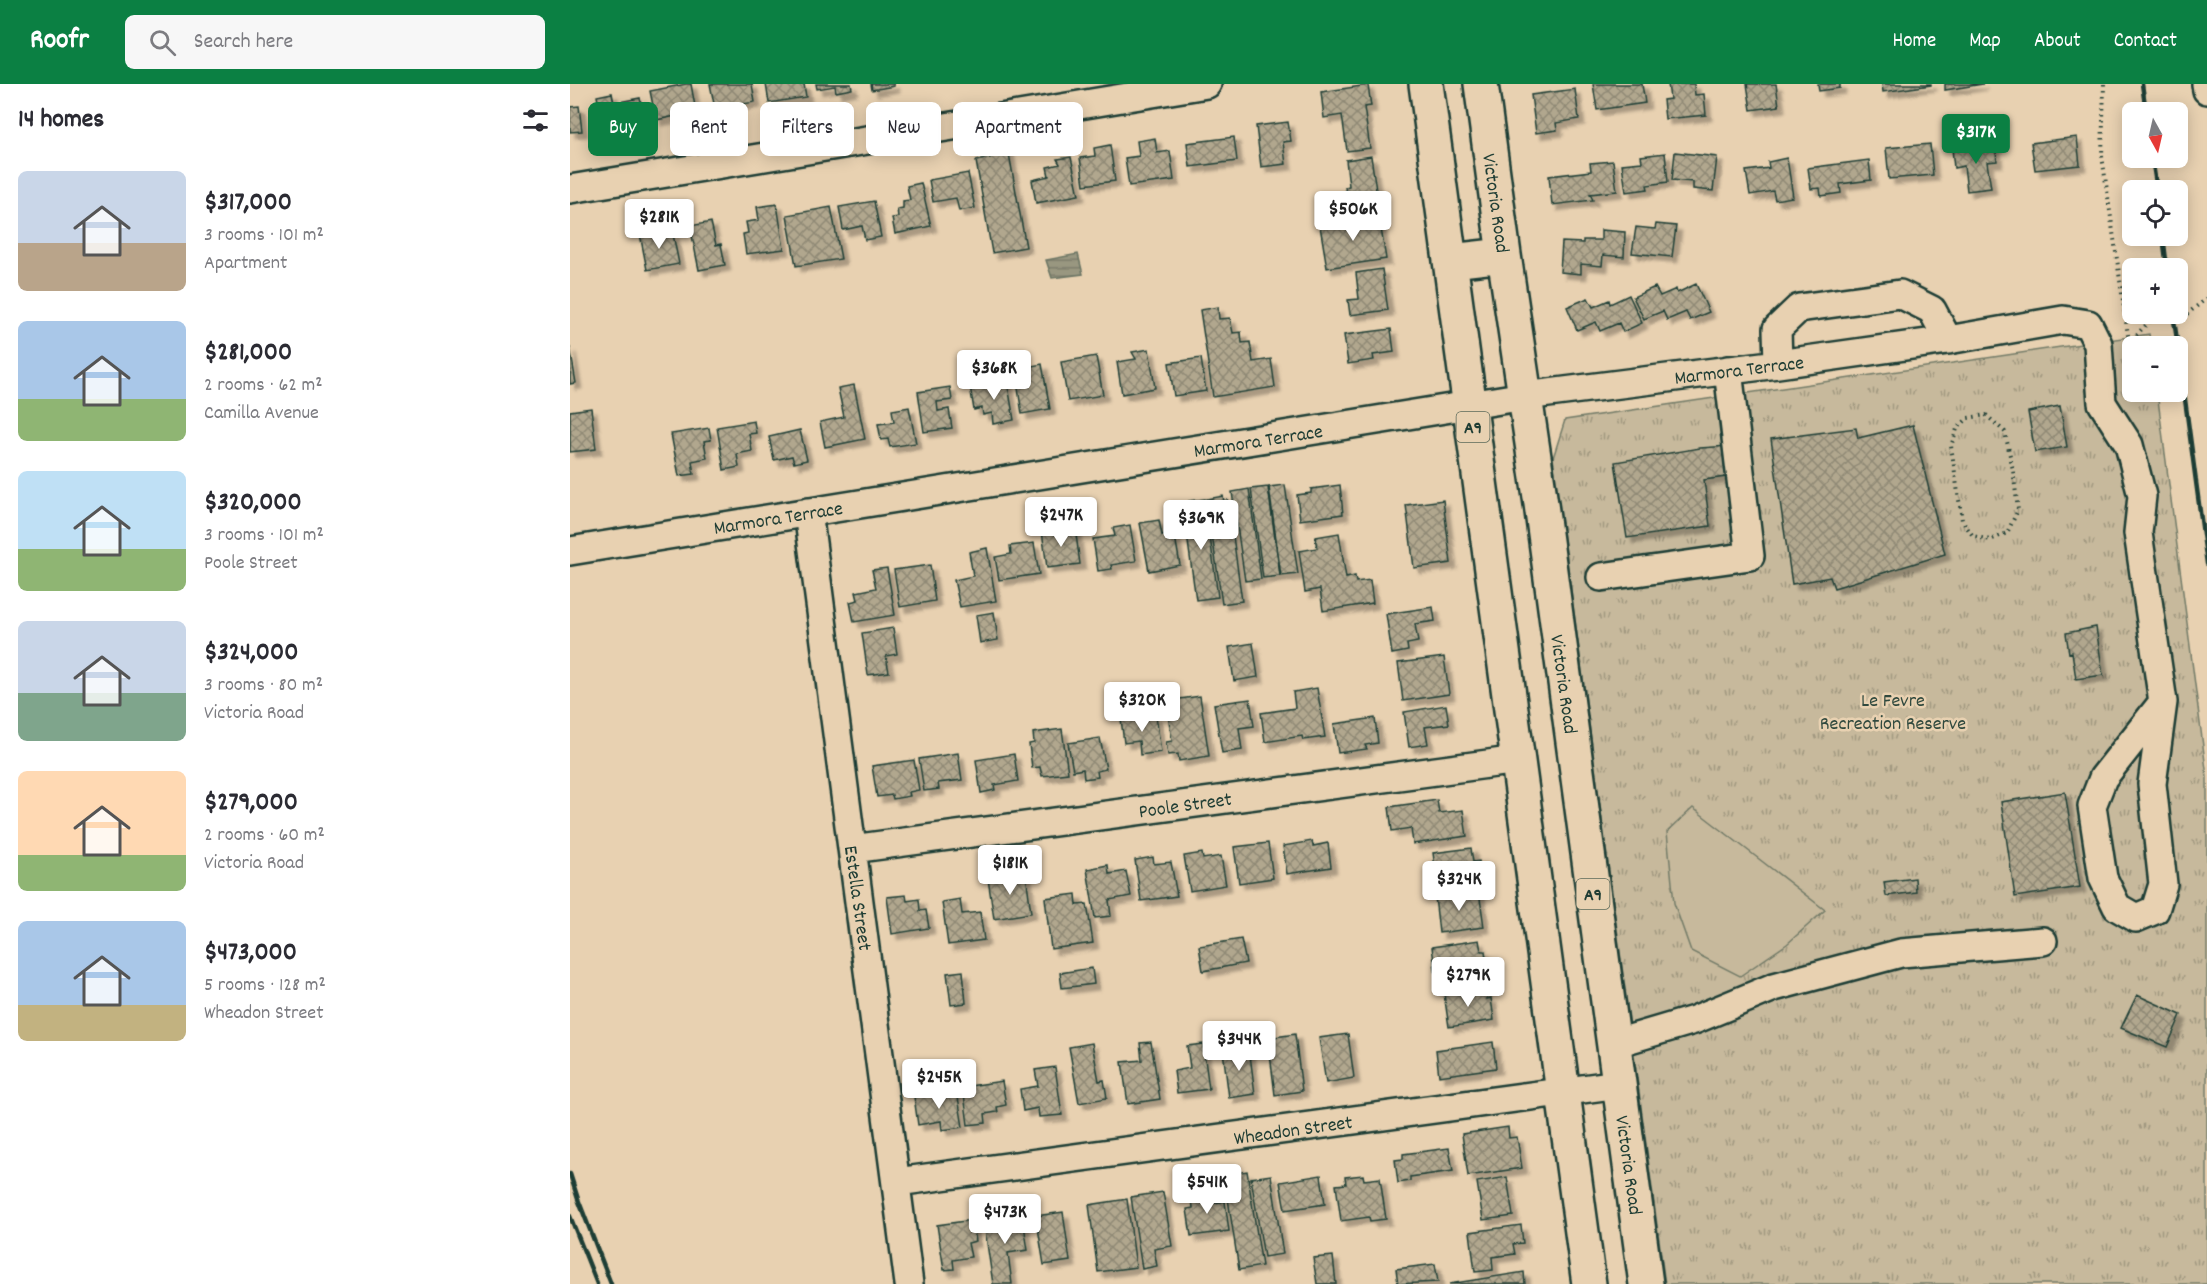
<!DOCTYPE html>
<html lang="en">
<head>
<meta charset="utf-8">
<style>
  :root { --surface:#fff; --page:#f7f7f7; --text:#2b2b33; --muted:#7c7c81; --accent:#0b8043 }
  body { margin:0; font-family:Dekko,sans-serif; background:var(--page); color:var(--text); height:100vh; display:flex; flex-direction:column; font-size:22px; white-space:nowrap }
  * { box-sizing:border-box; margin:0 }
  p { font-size:20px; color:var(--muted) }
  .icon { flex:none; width:33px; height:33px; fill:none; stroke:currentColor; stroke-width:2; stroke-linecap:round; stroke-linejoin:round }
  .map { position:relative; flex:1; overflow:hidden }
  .sheet { display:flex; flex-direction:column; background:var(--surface); width:570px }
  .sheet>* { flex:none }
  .guide { position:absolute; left:18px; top:18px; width:570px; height:54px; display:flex; gap:12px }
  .needle { width:39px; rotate:172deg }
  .fabs { position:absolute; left:1552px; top:18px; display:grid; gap:12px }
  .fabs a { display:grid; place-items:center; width:66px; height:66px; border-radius:9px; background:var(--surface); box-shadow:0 3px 15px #0003; font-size:30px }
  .price { position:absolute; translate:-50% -51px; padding:0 14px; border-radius:6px; background:#fff; color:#222; font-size:20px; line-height:39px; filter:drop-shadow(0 2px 3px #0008) }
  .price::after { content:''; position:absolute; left:50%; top:36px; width:18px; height:14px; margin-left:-9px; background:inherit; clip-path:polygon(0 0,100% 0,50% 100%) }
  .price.on { background:var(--accent); color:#fff }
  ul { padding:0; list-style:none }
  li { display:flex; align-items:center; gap:18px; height:150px; padding:0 18px }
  li span { display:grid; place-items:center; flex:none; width:168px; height:120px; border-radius:9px; color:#555 }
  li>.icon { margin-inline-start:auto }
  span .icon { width:72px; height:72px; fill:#fffc; stroke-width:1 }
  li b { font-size:26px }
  h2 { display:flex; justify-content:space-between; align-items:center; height:72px; padding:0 18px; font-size:26px }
  .chip { padding:0 21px; border-radius:9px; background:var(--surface); box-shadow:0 3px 15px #0003; font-size:21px; line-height:54px }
  .chip.on { background:var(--accent); color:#fff }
  header { display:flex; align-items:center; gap:36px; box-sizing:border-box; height:84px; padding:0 30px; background:var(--accent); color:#fff }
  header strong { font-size:28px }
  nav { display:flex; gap:33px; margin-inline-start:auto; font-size:21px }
  .search { width:420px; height:54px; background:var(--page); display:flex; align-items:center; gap:15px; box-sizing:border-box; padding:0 21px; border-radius:9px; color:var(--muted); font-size:22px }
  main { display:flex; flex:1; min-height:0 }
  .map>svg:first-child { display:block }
  .grass { fill:url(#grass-tufts); stroke:#737b68; stroke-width:1.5 }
  .garden { fill:#c7b99c; stroke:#737b68; stroke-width:1.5 }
  .water { fill:url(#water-rules); stroke:#687362; stroke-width:1.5 }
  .building { fill:url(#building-cross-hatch); stroke:#1f3d34; stroke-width:1.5; filter:url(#shadow) }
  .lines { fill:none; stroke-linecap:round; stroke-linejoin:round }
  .minor-casing { stroke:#1f3d34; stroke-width:32 }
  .highway-casing { stroke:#1f3d34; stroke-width:38 }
  .path { stroke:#1f3d34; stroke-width:4; stroke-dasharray:1.5 4.5; stroke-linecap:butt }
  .minor { stroke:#e8d1b1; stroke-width:27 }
  .highway { stroke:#e8d1b1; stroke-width:33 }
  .rail { stroke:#1f3d34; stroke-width:4.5 }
  .labels { text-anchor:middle; stroke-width:5; stroke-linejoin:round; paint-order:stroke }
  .shield { fill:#e8d1b1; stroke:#5b695a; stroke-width:1.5 }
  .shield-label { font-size:18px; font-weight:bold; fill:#1f3d34 }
  .street-label { font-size:20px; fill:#1f3d34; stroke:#e8d1b1 }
  .park-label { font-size:20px; fill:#30493e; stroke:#e8d1b1 }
</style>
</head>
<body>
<header>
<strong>Roofr</strong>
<div class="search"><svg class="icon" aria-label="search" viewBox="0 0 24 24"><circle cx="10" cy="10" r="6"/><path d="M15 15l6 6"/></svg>Search here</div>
<nav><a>Home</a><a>Map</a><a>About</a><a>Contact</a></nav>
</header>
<main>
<section class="sheet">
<h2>14 homes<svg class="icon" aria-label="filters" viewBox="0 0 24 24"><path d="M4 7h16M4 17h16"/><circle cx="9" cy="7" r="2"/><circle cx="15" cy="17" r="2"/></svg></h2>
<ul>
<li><span style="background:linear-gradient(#c9d6e8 60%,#b9a48a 0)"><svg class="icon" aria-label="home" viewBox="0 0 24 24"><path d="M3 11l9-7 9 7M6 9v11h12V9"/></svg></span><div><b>$317,000</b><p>3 rooms · 101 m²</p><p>Apartment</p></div></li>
<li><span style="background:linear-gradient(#a9c7e8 65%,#8fb573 0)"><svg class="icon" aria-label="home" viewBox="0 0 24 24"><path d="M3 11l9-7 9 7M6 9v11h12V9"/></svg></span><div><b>$281,000</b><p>2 rooms · 62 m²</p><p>Camilla Avenue</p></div></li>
<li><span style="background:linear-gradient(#bfe0f5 65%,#8fb573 0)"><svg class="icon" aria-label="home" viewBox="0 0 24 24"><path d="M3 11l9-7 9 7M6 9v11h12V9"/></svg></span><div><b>$320,000</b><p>3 rooms · 101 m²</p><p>Poole Street</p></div></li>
<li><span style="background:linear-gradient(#c9d6e8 60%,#7fa58c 0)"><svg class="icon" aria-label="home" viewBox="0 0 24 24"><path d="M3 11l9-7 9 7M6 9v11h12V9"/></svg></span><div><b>$324,000</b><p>3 rooms · 80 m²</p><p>Victoria Road</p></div></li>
<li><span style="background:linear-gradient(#ffd9b3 70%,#8fb573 0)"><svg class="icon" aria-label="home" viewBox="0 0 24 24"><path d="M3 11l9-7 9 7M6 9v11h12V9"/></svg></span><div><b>$279,000</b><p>2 rooms · 60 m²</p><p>Victoria Road</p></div></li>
<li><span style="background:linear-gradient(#a9c7e8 70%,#c2b280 0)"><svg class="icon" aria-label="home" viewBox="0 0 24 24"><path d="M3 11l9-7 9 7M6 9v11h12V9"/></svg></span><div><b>$473,000</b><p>5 rooms · 128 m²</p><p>Wheadon Street</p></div></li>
</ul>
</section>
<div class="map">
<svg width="1637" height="1200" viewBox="0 0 1637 1200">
  <defs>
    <pattern id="grass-tufts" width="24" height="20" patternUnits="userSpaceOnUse" patternTransform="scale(1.5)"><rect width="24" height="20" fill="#c7b99c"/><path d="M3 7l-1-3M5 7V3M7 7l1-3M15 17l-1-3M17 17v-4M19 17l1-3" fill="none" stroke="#a19880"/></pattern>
    <pattern id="water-rules" width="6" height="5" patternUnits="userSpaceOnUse" patternTransform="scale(1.5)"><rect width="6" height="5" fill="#999780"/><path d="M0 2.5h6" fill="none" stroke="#7c7c6a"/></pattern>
    <pattern id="building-cross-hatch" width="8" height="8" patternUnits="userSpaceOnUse" patternTransform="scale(1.5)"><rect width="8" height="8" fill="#b1a78e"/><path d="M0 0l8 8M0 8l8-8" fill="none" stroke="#8f8975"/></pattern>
    <filter id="shadow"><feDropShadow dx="5.5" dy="5.5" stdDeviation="1.5" flood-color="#0004"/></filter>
  </defs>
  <rect width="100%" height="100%" fill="#e8d1b1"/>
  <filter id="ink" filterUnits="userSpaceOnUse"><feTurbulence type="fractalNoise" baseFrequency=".0167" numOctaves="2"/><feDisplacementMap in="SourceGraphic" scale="12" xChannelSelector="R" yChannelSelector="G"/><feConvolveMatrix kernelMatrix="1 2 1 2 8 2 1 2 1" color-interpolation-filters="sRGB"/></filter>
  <g filter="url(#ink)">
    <path class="grass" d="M1579,250l2,12h-18v46h24l50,385v507h-542l-112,-826 12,-38z"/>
    <path class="garden" d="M1123,724l132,102 -38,34 -47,32 -49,-25 -17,-48 -7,-71z"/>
    <path class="water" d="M508,170l5,20 -31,4 -6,-18z"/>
    <path class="building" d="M116,0h5l5,28 -40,8 -6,-29z
      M140,0h42l3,18 -40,7z
      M196,0h38l2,13 -37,6z
      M246,0h35l1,5 -16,3 -1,-6 -18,3z
      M301,0h23v2l-22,4z
      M1023,0h49l3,19 -48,7z
      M1098,0h26l1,11 9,-1 2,21 -41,4 -2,-19 7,-1z
      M1177,0h29l3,22 -28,4z
      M1248,0h22v4l-21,3z
      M1312,0h49v1l-48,7z
      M1375,0h38l-38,6z
      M798,1l3,21 -7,1 6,41 -23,3 -5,-36 -18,3 -3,-26z
      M1005,5l4,30 -23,4 1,7 -21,3 -5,-38z
      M42,9l2,10 26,-5 5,25 -41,8 -7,-35z
      M9,22l3,25 -12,1v-25z
      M718,38l3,19 -8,1 3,22 -25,3 -5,-41z
      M664,53l3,24 -47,6 -3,-24z
      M1507,53l3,28 -45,5 -4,-27z
      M585,54l2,15 13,-2 4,29 -45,6 -4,-28 14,-2 -2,-15z
      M1360,60l3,31 -44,4 -3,-31z
      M1425,60l2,17 -10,1 4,26 -24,3 -3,-25 -10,2 -2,-19z
      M540,61l5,36 -31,4 -4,-27 15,-2 -1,-8z
      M438,64l18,99 -34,6 -16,-92 14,-3 1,-7z
      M1105,68l42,5 -4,34 -20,-2v-7l-21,-2z
      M1095,69l3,29 -21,3 1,4 -22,3 -4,-28 20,-2 -1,-6z
      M801,72l6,41 -30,4 -2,-14 4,-1 -3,-26z
      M501,73l8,38 -43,8 -4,-23 17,-4 -2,-9 13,-3 -3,-5z
      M1217,74l6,39 -18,3 -2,-9 -23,4 -4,-24 23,-3 -1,-6z
      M1299,76l2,20 -31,4 1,9 -20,3 -1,-8 -9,1 -3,-21z
      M1043,77l4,30 -27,3 3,6 -41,5 -3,-29 42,-5 -1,-8z
      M398,89l7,35 -16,3 -3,-13 -23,4 -4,-22z
      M351,99l10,43 -36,8 -3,-16 6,-1 -1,-8 6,-1v-7l7,-1 -3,-14z
      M304,117l7,36 -16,3 -3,-14 -19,4 -4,-23z
      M207,120l7,45 -38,5 -3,-20 5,-1 -2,-11 13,-2 -2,-13z
      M261,123l10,52 -45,7 -9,-51z
      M809,132l7,43 -59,9 -7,-42z
      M141,138l5,23 5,-1 4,21 -26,5 -9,-44z
      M1086,140l20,2 -4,31 -40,-4 4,-26 19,2z
      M1031,146l24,2 -1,25 -21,-2 -1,11 -21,-2v10l-21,-2 2,-30 21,1v-3h18z
      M86,147l2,6 15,-3 6,30 -32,6 -7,-36z
      M812,185l6,41 -38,5 -2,-15 11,-1 -3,-26z
      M1126,200l13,28 -19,8 -4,-8 -19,8 -4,-9 -19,8 -11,-22 22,-10 5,9 16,-7 1,4z
      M1059,211l13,28 -19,9 -4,-9 -19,8 -4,-9 -19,8 -10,-23 21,-9 5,9 16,-7 1,4z
      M648,223l1,12 11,-1 3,15 8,-1 1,11 8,-1 3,20 18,-3 4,28 -62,10 -13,-87z
      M821,245l3,23 -21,3 1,5 -26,4 -4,-29z
      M0,263l6,36 -6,1z
      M579,265l6,39 -33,6 -5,-32 19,-3 -4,-7z
      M526,272l7,39 -35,6 -7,-39z
      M631,274l5,33 -32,5 -5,-33z
      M472,280l8,45 -28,5 -7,-45z
      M437,296l7,40 -21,4 -1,-11 -9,2 -1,-7 -8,2 -4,-24z
      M284,301l11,54 -40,8 -5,-25 24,-5 -6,-29z
      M380,303l2,13 -15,2 1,9 11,-2 3,19 -28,4 -6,-40z
      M1490,322l7,41 -32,5 -7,-40z
      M339,323l7,36 -26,4 -2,-8 -7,1 -3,-16 16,-2 -2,-12z
      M21,324l5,41 -26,3v-41z
      M184,337l2,12 -7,1 3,17 -15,3 2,13 -15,3 -7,-43z
      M1343,341l32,129 -111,34 -4,-11 -38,7 -21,-145 85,-11 2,10z
      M139,344l2,12 -7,1 3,17 -15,3 2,13 -15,2 -8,-42z
      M230,346l7,30 -13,3 -2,-7 -18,4 -5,-23z
      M1159,362l4,30 -29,4 6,46 -83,12 -12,-76 85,-14z
      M715,401l13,89 -17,2 -12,-89z
      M770,401l3,29 -43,6 -3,-25 14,-2v-4z
      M698,403l12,89 -17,2 -12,-89z
      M679,405l12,90 -16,2 -13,-89z
      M653,412l1,5 4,-1 14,101 -20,3 -15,-105z
      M635,415l13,98 -22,3 -12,-87h7l-2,-12z
      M873,416l8,63 -37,5 -8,-63z
      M589,436l3,15 5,-1 1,4 7,-2 5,29 -31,6 -9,-48z
      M560,441l6,36 -25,4 1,4 -14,2 -5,-32 22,-3 -2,-8z
      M505,443l5,37 -33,4 -5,-37z
      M769,449l7,45 9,-2 1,6 14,-2 3,23 -50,8 -3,-22 -15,3 -6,-41 18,-3 -2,-11z
      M464,459l5,31 -40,6 -4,-23 16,-3 -1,-8z
      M417,464l9,53 -36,6 -6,-27 19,-4 -4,-24z
      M360,481l5,36 -35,6 -6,-37z
      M317,484l8,47 -41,7 -4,-20 8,-2 -2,-8 20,-4 -4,-18z
      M863,523l2,14 -20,3 3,18 -11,2 1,7 -16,3 -6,-40z
      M424,528l4,28 -18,3 -4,-28z
      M1526,543l7,48 -27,4 -4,-27 -3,1 -3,-20z
      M323,544l4,26 -11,2 3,16 -21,3 -6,-42z
      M683,559l5,34 -24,4 -5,-34z
      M874,573l5,37 -46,7 -5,-38z
      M747,604l8,49 -22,3 -1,-4 -37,6 -4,-29 34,-5 -2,-16z
      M630,612l9,60 -30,5 -1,-7 -10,1 -2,-13 6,-1 -6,-40z
      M680,615l4,27 -15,2 3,22 -20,3 -8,-49z
      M876,621l3,19 -24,3 3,17 -19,3 -5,-35z
      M586,631l5,37 -21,3 -1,-14 -15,2 -3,-24z
      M805,634l3,25 -13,2 2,4 -29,4 -4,-29z
      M492,645l6,44 -26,3 -2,-9 -8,1 -3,-24 5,-1 -1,-10z
      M530,654l6,31 -9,2 1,6 -14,2 -1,-10 -10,2 -5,-28z
      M388,669l4,27 -24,3 1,6 -15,2 -5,-32z
      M444,670l4,27 -24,4 1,5 -14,3 -5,-33z
      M344,676l5,30 -10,2 1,4 -17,3 -1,-4 -15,2 -5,-31z
      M1495,708l15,95 -65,10 -14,-95z
      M867,716l2,13 24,-3 4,26 -54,8 -2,-16 -19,3 -3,-24z
      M742,757l1,5 15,-3 3,24 -44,7 -4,-28z
      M698,759l5,35 -34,5 -5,-36z
      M901,764l2,14 6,-1 3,21 -44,6 -5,-35z
      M632,769l1,6 18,-3 5,29 -36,6 -6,-35z
      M583,773l1,7 17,-2 6,34 -36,5 -6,-41z
      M538,781l1,9 17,-3 5,25 -22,4 2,16 -16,2 -8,-49z
      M456,790l5,39 -37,6 -6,-40z
      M1345,794l1,14 -30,4 -2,-14z
      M909,807l5,36 -45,6 -4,-36z
      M506,810l1,11 10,-1 6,39 -42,6 -6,-51z
      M336,811l1,6 12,-2 1,12 6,-1 3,18 -37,6 -5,-37z
      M390,815l2,15 18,-2 4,28 -36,5 -6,-43z
      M671,855l5,24 -43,8 -4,-25z
      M909,856l2,11h4l3,21 -10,2 2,11 -42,6 -6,-44z
      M522,884l2,16 -32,4 -2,-15z
      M393,887l3,32 -15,2 -4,-32z
      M915,904l2,11 4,-1 3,22 -45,7 -5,-33z
      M1567,911l44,20 -14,32 -46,-19z
      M725,950l7,57 -27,4 -7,-57z
      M778,950l6,44 -28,5 -7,-45z
      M581,958l9,57 -32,5 -6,-42 20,-2 -2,-17z
      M923,958l3,26 -57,8 -3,-26z
      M522,959l7,38 5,-1 3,18 -28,5 -10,-56z
      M633,960l6,45 -32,4 -3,-22 16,-3 -3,-22z
      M679,963l6,47 -26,4 -6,-47z
      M485,983l7,48 -23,2 -1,-9 -15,3 -3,-22 18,-3 -3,-16z
      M432,997l4,24 -9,2 1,5 -13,2 1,9 -18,2 -5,-38z
      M387,1007l6,36 -21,3 -1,-9 -23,4 -4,-28z
      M938,1043l1,11 8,-1 5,31 -54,8 -6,-42z
      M879,1064l4,23 -43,6v4l-12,2 -3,-23 8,-1v-5z
      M677,1087l15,95 -23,4 -13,-84 11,-2 -2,-11z
      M701,1091l12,79 -19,3 -13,-79z
      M751,1091l4,29 -40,6 -5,-28z
      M793,1091l1,5 16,-2 6,41 -16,2 -1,-4 -28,4 -5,-36 10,-1 -1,-7z
      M937,1093l6,39 -30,4 -6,-38z
      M642,1106l2,13 11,-2 4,30 -38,5 -4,-27 6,-1 -2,-15z
      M593,1108l9,54 -18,3 3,17 -15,3 -11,-72z
      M557,1115l9,68 -38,5 -9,-67z
      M493,1128l7,49 -26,4 -8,-49z
      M452,1129l6,37 -20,3 4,31h-19l-9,-61 21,-3 -1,-4z
      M402,1136l4,21 -8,2 3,14 -18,3 1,9 -10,1 -7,-45z
      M951,1141l2,18 -10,1 2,10 -23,3 1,13 -18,2 -5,-40z
      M763,1172l3,28h-19l-4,-26z
      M865,1180l3,18 -40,2 -2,-15z
      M954,1188l1,12h-76z"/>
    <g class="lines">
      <defs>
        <path id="minor" d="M1636,0l1,6
          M0,105l637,-105
          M1208,280l-1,-35 22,-21 101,-14 32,16 16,30
          M238,428l101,772
          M0,467l955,-155 253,-32 170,-24 115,-20 25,4 10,20 4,59 27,42 13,51 -4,37 25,169 -11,82 11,100 -8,26 -19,8 -19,-11 -14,-29 -11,-72 11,-28 60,-76
          M1031,493l149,-21 -22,-186
          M282,765l666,-89
          M1043,960l81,-24 80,-33 127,-34 142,-12
          M327,1098l722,-98"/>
        <path id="highway" d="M856,0l163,1200
          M911,0l23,171 37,249 105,780
          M881,177l53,-6"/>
      </defs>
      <use href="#minor" class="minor-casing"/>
      <use href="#highway" class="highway-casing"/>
      <path class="path" d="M1534,0l-2,72 27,186 23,-23 12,-2
        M1617,230l20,-16
        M1416,331l19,17 8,38 5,40 -11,23 -17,7 -17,-4 -11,-16 -11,-74 6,-17 11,-11z"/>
      <use href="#minor" class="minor"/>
      <use href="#highway" class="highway"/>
      <path class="rail" d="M1572,0l4,28
        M1582,74l5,32
        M1593,152l4,32
        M1603,230l5,32
        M1608,263l29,217
        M0,1090l8,25 33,85
        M0,1132l27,68"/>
    </g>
  </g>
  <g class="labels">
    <g class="shield">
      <rect x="886.5" y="328" width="33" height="30" rx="4.5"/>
      <rect x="1006.5" y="795" width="33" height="30" rx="4.5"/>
    </g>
    <g class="shield-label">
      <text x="903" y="349">A9</text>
      <text x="1023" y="816">A9</text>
    </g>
    <g class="street-label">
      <text transform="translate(927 119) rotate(82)" y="7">Victoria Road</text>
      <text transform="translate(1169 285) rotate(-7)" y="7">Marmora Terrace</text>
      <text transform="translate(688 356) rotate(-9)" y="7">Marmora Terrace</text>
      <text transform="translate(208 433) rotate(-9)" y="7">Marmora Terrace</text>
      <text transform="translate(995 600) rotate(82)" y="7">Victoria Road</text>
      <text transform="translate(615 720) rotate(-8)" y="7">Poole Street</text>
      <text transform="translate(289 814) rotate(82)" y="7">Estella Street</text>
      <text transform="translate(723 1045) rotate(-8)" y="7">Wheadon Street</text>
      <text transform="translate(1060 1081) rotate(82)" y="7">Victoria Road</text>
    </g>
    <g class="park-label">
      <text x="1323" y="622">Le Fevre<tspan x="1323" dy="23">Recreation Reserve</tspan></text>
    </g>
  </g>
</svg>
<div class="fabs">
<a><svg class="needle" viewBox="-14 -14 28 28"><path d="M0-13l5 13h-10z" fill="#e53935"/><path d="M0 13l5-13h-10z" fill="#7c7c81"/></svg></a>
<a><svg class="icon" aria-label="locate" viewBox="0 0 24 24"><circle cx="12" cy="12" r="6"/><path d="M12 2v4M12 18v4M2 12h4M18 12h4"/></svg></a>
<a>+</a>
<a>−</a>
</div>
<b class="price on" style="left:1406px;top:81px">$317K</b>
<b class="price" style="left:783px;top:158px">$506K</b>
<b class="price" style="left:89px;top:166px">$281K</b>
<b class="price" style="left:424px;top:317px">$368K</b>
<b class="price" style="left:491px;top:464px">$247K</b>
<b class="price" style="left:631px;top:467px">$369K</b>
<b class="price" style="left:572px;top:649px">$320K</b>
<b class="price" style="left:440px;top:812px">$181K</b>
<b class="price" style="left:889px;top:828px">$324K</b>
<b class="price" style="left:898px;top:924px">$279K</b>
<b class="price" style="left:669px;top:988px">$344K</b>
<b class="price" style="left:369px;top:1026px">$245K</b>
<b class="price" style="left:637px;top:1131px">$541K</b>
<b class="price" style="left:435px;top:1161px">$473K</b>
<div class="guide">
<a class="chip on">Buy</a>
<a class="chip">Rent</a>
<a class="chip">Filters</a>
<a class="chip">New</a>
<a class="chip">Apartment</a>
</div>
</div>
</main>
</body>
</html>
